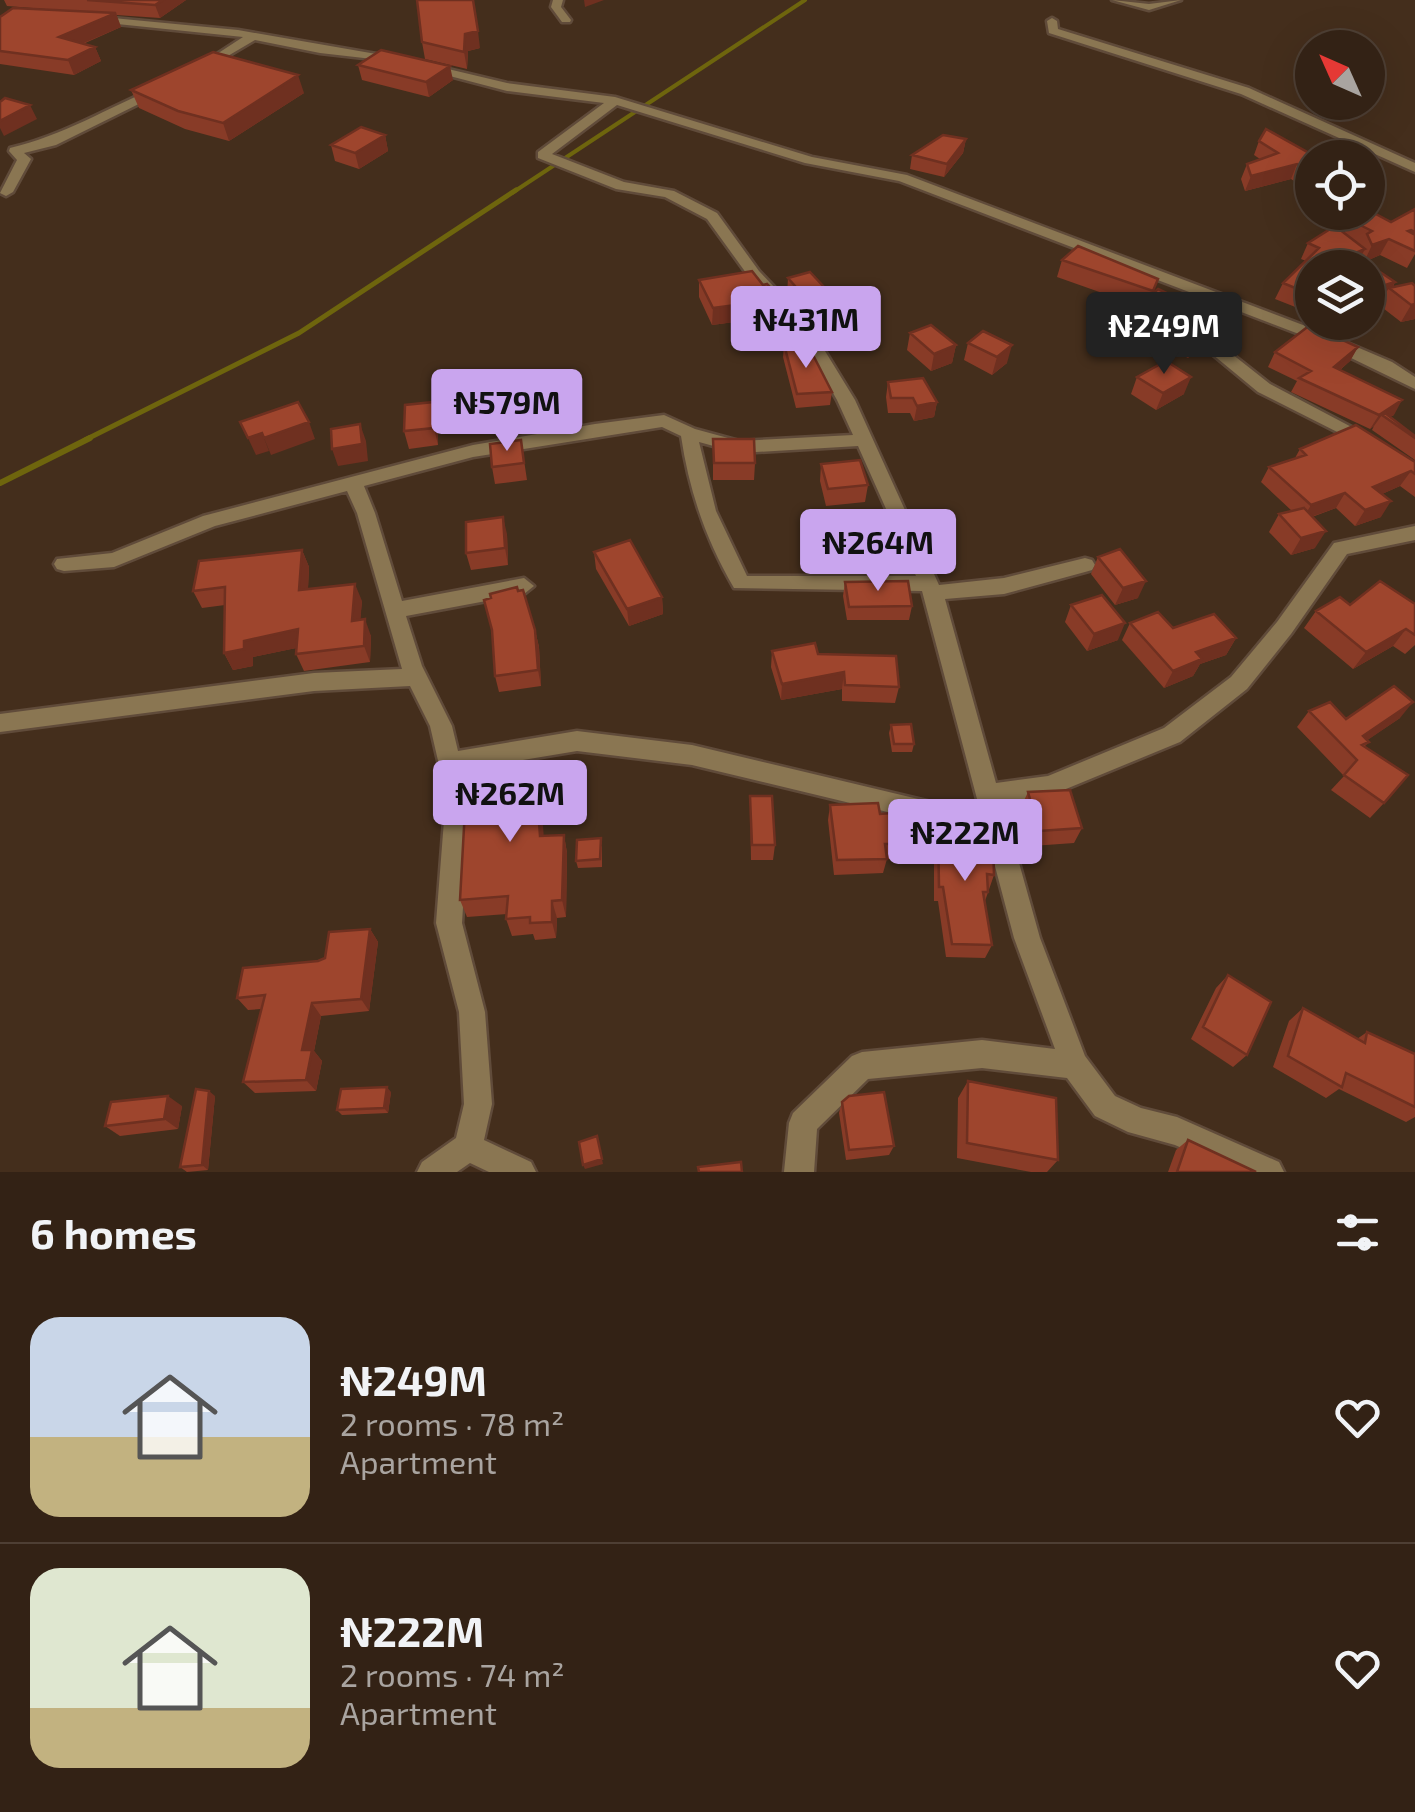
<!DOCTYPE html>
<html lang="en">
<head>
<meta charset="utf-8">
<style>
  :root { --surface:#332215; --page:#3e2f22; --text:#f1f3f6; --muted:#a9a4a0; --line:#4e3f34; --accent:#c9a5ee }
  body { margin:0; font-family:"Exo 2",sans-serif; background:var(--page); color:var(--text); height:100vh; display:flex; flex-direction:column; font-size:38px; white-space:nowrap }
  * { box-sizing:border-box; margin:0 }
  p { font-size:32px; color:var(--muted) }
  .icon { flex:none; width:55px; height:55px; fill:none; stroke:currentColor; stroke-width:2; stroke-linecap:round; stroke-linejoin:round }
  .map { position:relative; height:1172px; overflow:hidden }
  .sheet { display:flex; flex-direction:column; background:var(--surface); flex:1 }
  .sheet>* { flex:none }
  .needle { width:65px; rotate:315deg }
  .fabs { position:absolute; left:1295px; top:30px; display:grid; gap:20px }
  .fabs a { display:grid; place-items:center; width:90px; height:90px; border-radius:50%; background:var(--surface); box-shadow:0 10px 40px #0002,0 0 0 2px var(--line); font-size:50px }
  .price { position:absolute; translate:-50% -85px; padding:0 22px; border-radius:10px; background:var(--accent); color:#111; font-size:32px; line-height:65px; filter:drop-shadow(0 2px 5px #0008) }
  .price::after { content:''; position:absolute; left:50%; top:60px; width:30px; height:22px; margin-left:-15px; background:inherit; clip-path:polygon(0 0,100% 0,50% 100%) }
  .price.active { background:#222; color:#fff }
  ul { padding:0; list-style:none }
  li { display:flex; align-items:center; gap:30px; height:250px; padding:0 30px }
  li+li { border-top:2px solid var(--line) }
  li span { display:grid; place-items:center; flex:none; width:280px; height:200px; border-radius:30px; color:#555 }
  li>.icon { margin-inline-start:auto }
  span .icon { width:120px; height:120px; fill:#fffc; stroke-width:1 }
  li b { font-size:42px }
  h2 { display:flex; justify-content:space-between; align-items:center; height:120px; padding:0 30px; font-size:42px }
  .map>svg:first-child { display:block }
  .lines { fill:none; stroke-linecap:round; stroke-linejoin:round }
  .stream-far2 { stroke:#6e650d; stroke-width:4 }
  .stream-far1 { stroke:#6e650d; stroke-width:5 }
  .stream { stroke:#6e650d; stroke-width:6 }
  .street-casing { stroke:#604b3a; stroke-width:5 }
  .street { fill:#8a7652; fill-rule:evenodd }
  .wall { fill:#883b27 }
  .shaded-wall { fill:#6f3020 }
  .building { fill:#9e452d; stroke:#6f3020; stroke-width:2.5 }
</style>
</head>
<body>
<div class="map">
<svg width="1415" height="1172" viewBox="0 0 1415 1172">
  <rect width="100%" height="100%" fill="#442e1c"/>
  <g class="lines">
    <path class="stream-far2" d="M512,193l293,-193"/>
    <path class="stream-far1" d="M85,440l214,-107 217,-143"/>
    <path class="stream" d="M0,483l90,-45"/>
    <defs>
      <path id="street" d="M553,0h10l-2,7 10,13 -1,2h-8l-11,-15z
        M1112,0l37,4 32,-4 -32,10z
        M92,16l146,14 167,29 -6,3 -79,-9 -65,-13 -51,30 -4,-1v-4l43,-28 -155,-16v-4z
        M1052,18l5,3 1,8 191,59 166,75v9l-174,-78 -192,-61 -2,-12z
        M427,64l80,19 108,14 197,60 95,18 417,158 68,29 23,15v12l-103,-50 -413,-158 -94,-18 -188,-58 -65,49 72,28 50,9 43,22 42,58 47,49 49,80 84,185 65,-7 81,-20 7,2 3,5 -3,5 -7,2 -81,22 -59,5 51,184 52,-7 116,-48 67,-51 46,-55 57,-79 81,-17v14l-68,14 -56,80 -44,55 -67,53 -131,54 -47,6 38,136 45,118 30,40 26,12 36,9 102,45 5,10h-49l-60,-27 -47,-13 -33,-16 -28,-38 -85,-10 -114,11 -51,50 -3,43h-30l5,-49 4,-10 59,-57 10,-4 120,-12 73,9 -41,-111 -27,-102 -295,-71 -115,-14 -114,19 7,25 -8,128 23,89 7,92 -8,36 47,22 5,10h-47l-19,-9 -13,9h-40l5,-10 34,-24 8,-34 -5,-92 -23,-89 10,-128 -16,-69 -20,-40 -96,5 -314,41v-18l314,-41 88,-4 -45,-156 -10,-22 -132,35 -101,41 -50,4 -7,-2 -3,-5 3,-5 55,-6 91,-37 270,-71 122,-21 69,-9 31,14 44,12 114,-6 -16,-35 -43,-75 -45,-48 -42,-58 -42,-22 -49,-8 -78,-31v-6l66,-49 -97,-12 -84,-22 -2,-2zM662,427l19,9c8,55 25,104 53,152l188,3 59,223 -289,-69 -115,-14 -119,20 -6,-25 -30,-60 -16,-50 118,-22 10,-8 -10,-8 -122,23 -27,-88 -11,-27 109,-29zM699,442l40,11 119,-7 58,130h-169l-31,-65z
        M157,87l10,3 -111,55 -32,8 7,6 -18,33 -7,4 -6,-3 17,-33 -8,-9 1,-3c52,-12 98,-40 147,-61z
        M1179,325l39,18 52,41 108,57 -3,4h-12l-105,-53 -52,-43 -33,-16 -2,-3z"/>
    </defs>
    <use href="#street" class="street-casing"/>
    <use href="#street" class="street"/>
  </g>
  <path class="wall" d="M4,0h182l-26,18 -44,-3 5,12 -38,17 12,3 6,14 -27,14 -74,-11v-47l58,-7 -51,-4z
    M422,42l58,6 -12,3 -1,18 -42,-10z
    M358,65l95,15 -24,17 -67,-17z
    M131,90l173,3 -75,48 -44,-12 -46,-21z
    M385,135l3,16 -29,18 -24,-8 -4,-16z
    M966,139l-3,14 -19,24 -34,-8 2,-14z
    M1259,141l53,17v35l-21,-14 -46,12 -4,-12 6,-15 13,-5 -6,-4z
    M1415,209v45l-8,14 -27,-13 -16,7 31,20 -2,5 19,-4 3,36 -14,3 -22,-17 3,-6 -14,5v-36h-56v39l-4,5 -33,-13 8,-16 23,-22 -5,-2 7,-16 36,-10 6,-13 41,2z
    M1062,260l96,19 -6,16 6,-6 65,31 -7,15 -37,-14 20,28 -11,9 -37,-20 -4,4 -25,-11 6,-15 11,-10 -82,-29z
    M788,278l49,42 -22,7 -28,-32z
    M699,280l64,5 18,14 -1,17 -68,9 -13,-28z
    M910,333l46,12 -4,18 -21,8 -24,-21z
    M968,343l39,20 -15,12 -28,-15z
    M784,344l20,8 28,40 -2,13 -34,3 -13,-51z
    M1358,347l-8,14 -10,9 54,45 -4,2 25,19v24l-43,-30 2,-4 -4,3 -79,-37 6,-11 -29,-14 7,-15z
    M1137,377l47,17 -28,16 -25,-16z
    M888,382l49,20 -3,15 -20,4 -4,-8h-22l-2,-16z
    M434,402l4,17v26l-29,4 -5,-18z
    M713,439l42,24 -1,17h-41z
    M521,440l6,40 -32,4 -3,-17z
    M1300,449l115,13v35l-15,-11 -18,8 -1,23 -26,9 -19,-18 -24,9 3,31 -24,7 -22,-23 10,-18 13,-3 -31,-29 8,-15 26,-9z
    M821,464l47,21 -3,17 -39,4 -6,-25z
    M845,521l44,23 -3,17 -31,6 -12,-29z
    M507,534l1,31 -37,5 -5,-17z
    M302,550l7,17 -1,22 54,12 -2,19 11,16 -1,26 -66,9 -8,-17v-6l-43,9v9l-20,4 -9,-17 1,-48 -23,3 -9,-17z
    M594,552l68,45 1,17 -34,12 -33,-57z
    M1098,557l40,41 -23,7 -24,-31z
    M845,582l67,24 -3,14h-62l-4,-24z
    M1415,604v41l-10,9 -12,-8 -40,23 -49,-41 12,-17 34,-6z
    M1071,605l47,35 -31,11 -22,-29z
    M1130,623l43,5 63,10 -10,17 -26,9 -7,12 -29,12 -42,-48z
    M535,630l4,17 2,39 -42,6 -4,-16z
    M772,651l46,3 81,33 -4,16 -53,-2v-12l-61,11 -10,-33z
    M1309,711l37,8 54,-1 -33,22 2,2 -4,4 19,57 -14,15 -39,-28 13,-14 -47,-49z
    M891,725l23,19 -2,8h-20l-3,-19z
    M540,783l3,53 21,-1 3,18 -1,64 -9,1 -1,20 -21,2 -2,-6 -21,2 -6,-17 1,-5 -40,3 -7,-17z
    M1028,792l54,36 -8,15 -42,3 -11,-39z
    M750,796l25,49 -2,15h-22z
    M830,805l50,9 17,30 -4,15h-6l-4,14 -49,2 -6,-55z
    M938,825l36,16 20,34 -9,26 7,44 -7,13 -39,-1 -8,-56h-4v-61z
    M602,846v21l-24,1 -2,-7z
    M370,929l8,13 -9,69 -48,5 -7,35 8,10 -6,30 -61,2 -12,-11 18,-73 -13,1 -11,-12 88,-40z
    M1228,975l19,80 -14,12 -42,-28 25,-51z
    M1303,1008l54,31 10,-7 48,22v63l-9,5 -67,-33 -13,9 -53,-31 16,-46z
    M968,1081l90,79 -11,12h-16l-74,-14 1,-60z
    M391,1092l-3,21 -46,2 -5,-5z
    M215,1096l-7,74 -21,2 -7,-5z
    M842,1102l52,44 -5,9 -43,5 -7,-47z
    M182,1106l-4,23 -58,7 -15,-10z
    M1188,1140l68,32h-88l8,-22z"/>
  <path class="shaded-wall" d="M163,0h23l-26,18 -5,-13z
    M584,0h20l-19,7z
    M116,13l5,14 -56,24 -6,-14z
    M478,31l2,17 -12,3 -1,18 -3,-17 1,-18z
    M95,47l6,14 -27,14 -6,-15z
    M450,66l3,14 -24,17 -3,-15z
    M298,75l6,18 -75,48 -6,-18z
    M30,105l7,14 -33,17 -4,-8v-7z
    M385,135l3,16 -29,18 -4,-16z
    M966,139l-3,14 -19,24 3,-13z
    M1297,164l-6,15 -46,12 6,-15z
    M1389,239l-9,16 -16,7 8,-17z
    M1365,249l-8,15 -4,-10z
    M1395,282l-4,8 -2,-2 -7,11 -14,5v-6l4,-9z
    M781,299l-1,17 -68,9 1,-17z
    M1172,300l-6,16 -9,7 -6,15 -4,4 15,-34z
    M839,303l-2,17 -22,7 1,-17z
    M1415,304v15l-14,3 10,-17z
    M1205,334l-6,15 -11,9 6,-15z
    M956,345l-4,18 -21,8 3,-17z
    M1012,345l-5,18 -15,12 5,-18z
    M1358,347l-8,14 -24,21 8,-15z
    M1191,377l-7,17 -28,16 7,-17z
    M1402,400l-8,15 -7,3 -5,-3 -8,11 -4,3 9,-14z
    M434,402l4,17v26l-4,-17z
    M937,402l-3,15 -20,4 3,-15z
    M550,403l3,17 -35,7 -3,-17z
    M309,422l6,17 -44,16 -7,-17z
    M360,424l6,17 2,20 -30,5 -6,-17z
    M262,433l7,18 -13,4 -8,-17z
    M1411,471l-11,15 -36,16 9,-15z
    M1345,493l-9,15 -34,12 9,-15z
    M1391,501l-10,16 -26,9 10,-16z
    M503,517l4,17 1,31 -3,-17z
    M1326,531l-11,17 -24,7 10,-17z
    M889,544l-3,17 -31,6 3,-17z
    M302,550l7,17 -2,40 -8,-17z
    M1146,581l-8,17 -23,7 8,-17z
    M355,584l7,17 -3,37 -7,-17z
    M662,597l1,17 -34,12 -2,-17z
    M365,619l6,17 -1,26 -6,-16z
    M1125,623l-7,17 -31,11 7,-17z
    M298,629l8,17 -53,11v9l-20,4 -9,-17 20,-12z
    M1406,629l-13,17 -40,23 13,-17z
    M535,630l4,17 2,39 -3,-16z
    M1236,638l-10,17 -26,9 -7,12 -29,12 9,-17 23,-19z
    M844,672l-2,17 -61,11 1,-16z
    M1413,702l-13,16 -50,34 13,-16z
    M535,763l5,20 5,71 -5,-18z
    M564,835l3,18 -1,64 -4,-17z
    M552,901l5,17 -1,20 -4,-16z
    M370,929l8,13 -9,69 -8,-12z
    M312,1003l9,13 -7,35 8,10 -6,30 -10,-11 -4,-30z
    M387,1087l4,5 -3,21 -4,-5z
    M209,1091l6,5 -7,74 -6,-5z
    M168,1096l14,10 -4,23 -14,-10z
    M597,1136l6,28 -18,5 -2,-4z"/>
  <path class="building" d="M87,0h76l-8,5z
    M417,0h56l5,31 -13,3 -1,18 -42,-10z
    M13,8l103,5 -57,24 36,10 -27,13 -68,-9v-34z
    M381,50l69,16 -24,16 -68,-17z
    M213,52l85,23 -75,48 -45,-12 -47,-21z
    M5,98l25,7 -30,16v-19z
    M361,127l24,8 -30,18 -24,-8z
    M1266,129l52,29h-6v16l-15,-10 -46,12 -4,-12 31,-11 -19,-12z
    M943,135l23,4 -19,25 -35,-9z
    M1415,209v23l-4,-2 -3,1 7,4v16l-26,-12 -17,6 -5,-11 5,-3 -22,-11 22,-8 19,10z
    M1335,226l30,23 -12,5 42,28 -23,7 -4,-3v-18h-56v27l-29,-12 36,-35 -11,-5z
    M1078,246l80,33 -5,12 -91,-31z
    M752,271l11,14 4,-1 14,15 -68,9 -14,-28z
    M810,272l29,31 -23,7 -28,-32z
    M1412,283l3,3v18l-4,1 -22,-17z
    M1158,289l65,31 -51,-20 -10,8 3,6 40,20 -11,9 -37,-21 -5,5 -24,-11z
    M931,325l25,20 -22,9 -24,-21z
    M1310,325l48,22 -24,20 68,33 -23,15 -80,-37 12,-7 -36,-19z
    M983,331l29,14 -15,12 -29,-14z
    M802,342l2,10 7,-1 21,41 -35,2 -13,-50z
    M1166,361l25,16 -28,16 -26,-16z
    M923,378l14,24 -20,4 -4,-8h-22l-3,-16z
    M544,383l6,20 -35,7 -6,-20z
    M298,402l11,20 -45,16 -2,-5 -14,5 -8,-16z
    M434,402v26l-30,3 1,-26z
    M1385,413l30,23v2l-33,-23z
    M360,424l2,20 -30,5 -1,-20z
    M1356,425l59,37v12l-4,-3 -38,16 18,14 -26,9 -20,-17 -34,12 -42,-38 37,-12 -6,-6z
    M713,439h41l1,24h-41z
    M521,440l3,23 -32,4 -2,-23z
    M860,460l8,25 -40,4 -7,-25z
    M1304,508l22,23 -25,7 -22,-24z
    M875,516l14,28 -31,6 -13,-29z
    M503,517l2,31 -39,5v-31z
    M630,540l32,57 -35,12 -33,-57z
    M1120,549l26,32 -23,7 -25,-31z
    M302,550l-3,40 56,-6 -3,37 13,-2 -1,27 -68,8 2,-25 -54,12v8l-20,4 1,-66 -32,4 6,-30z
    M908,581l4,25 -63,1 -4,-25z
    M1380,581l35,23v31l-9,-6 -40,23 -50,-41 24,-14 10,8z
    M517,587l1,4 5,-1 12,40 3,40 -43,6 -3,-46 -8,-30 7,-2 -1,-4z
    M1102,595l23,28 -31,11 -23,-29z
    M1158,612l15,16 41,-14 22,24 -40,14 6,7 -29,12 -43,-48z
    M815,643l3,11 78,2 3,31 -54,-2 -1,-13 -62,12 -10,-33z
    M1394,686l19,16 -50,34 6,6 -7,3 46,30 -24,28 -40,-28 13,-15 -48,-49 21,-9 16,17z
    M911,724l3,20h-20l-3,-19z
    M535,763l5,73 24,-1 -2,65 -10,1v21l-22,1v-6l-24,2 2,-23 -48,4 7,-127z
    M1070,790l12,38 -43,3 -11,-39z
    M750,796h22l3,49h-23z
    M878,803l2,11 12,-1 5,31h-12l2,15 -50,1 -7,-55z
    M938,825l35,4 1,12 19,2 1,32 -7,-1 1,18h-5l9,53 -40,-1 -9,-57h-4z
    M601,838l-1,21 -24,2 1,-21z
    M370,929l-9,70 -49,4 -10,47h10l-6,30 -63,2 22,-87 -28,3 6,-30 75,-7 7,-3 4,-26z
    M1228,975l43,27 -24,53 -44,-28z
    M1303,1008l62,35 2,-11 48,22v53l-69,-34 -4,14 -54,-31z
    M968,1081l88,17 2,62 -91,-17z
    M387,1087l-3,21 -47,2 4,-21z
    M196,1089l13,2 -7,74 -22,2z
    M884,1092l10,54 -45,4 -7,-48 7,-6z
    M168,1096l-4,23 -59,7 6,-24z
    M597,1136l5,23 -19,6 -4,-23z
    M1188,1140l68,32h-79z
    M741,1162l1,10h-43l-1,-5z"/>
</svg>
<div class="fabs">
<a><svg class="needle" viewBox="-14 -14 28 28"><path d="M0-13l5 13h-10z" fill="#e53935"/><path d="M0 13l5-13h-10z" fill="#a9a4a0"/></svg></a>
<a><svg class="icon" aria-label="locate" viewBox="0 0 24 24"><circle cx="12" cy="12" r="6"/><path d="M12 2v4M12 18v4M2 12h4M18 12h4"/></svg></a>
<a><svg class="icon" aria-label="layers" viewBox="0 0 24 24"><path d="M12 4l9 5-9 5-9-5zM3 14l9 5 9-5"/></svg></a>
</div>
<b class="price" style="left:806px;top:371px">₦431M</b>
<b class="price active" style="left:1164px;top:377px">₦249M</b>
<b class="price" style="left:507px;top:454px">₦579M</b>
<b class="price" style="left:878px;top:594px">₦264M</b>
<b class="price" style="left:510px;top:845px">₦262M</b>
<b class="price" style="left:965px;top:884px">₦222M</b>
</div>
<section class="sheet">
<h2>6 homes<svg class="icon" aria-label="filters" viewBox="0 0 24 24"><path d="M4 7h16M4 17h16"/><circle cx="9" cy="7" r="2"/><circle cx="15" cy="17" r="2"/></svg></h2>
<ul>
<li><span style="background:linear-gradient(#c9d6e8 60%,#c2b280 0)"><svg class="icon" aria-label="home" viewBox="0 0 24 24"><path d="M3 11l9-7 9 7M6 9v11h12V9"/></svg></span><div><b>₦249M</b><p>2 rooms · 78 m²</p><p>Apartment</p></div><svg class="icon" aria-label="heart" viewBox="0 0 24 24"><path d="M12 20l-8-8c-3-5 5-10 8-4 3-6 11-1 8 4z"/></svg></li>
<li><span style="background:linear-gradient(#dfe7d0 70%,#c2b280 0)"><svg class="icon" aria-label="home" viewBox="0 0 24 24"><path d="M3 11l9-7 9 7M6 9v11h12V9"/></svg></span><div><b>₦222M</b><p>2 rooms · 74 m²</p><p>Apartment</p></div><svg class="icon" aria-label="heart" viewBox="0 0 24 24"><path d="M12 20l-8-8c-3-5 5-10 8-4 3-6 11-1 8 4z"/></svg></li>
</ul>
</section>
</body>
</html>
